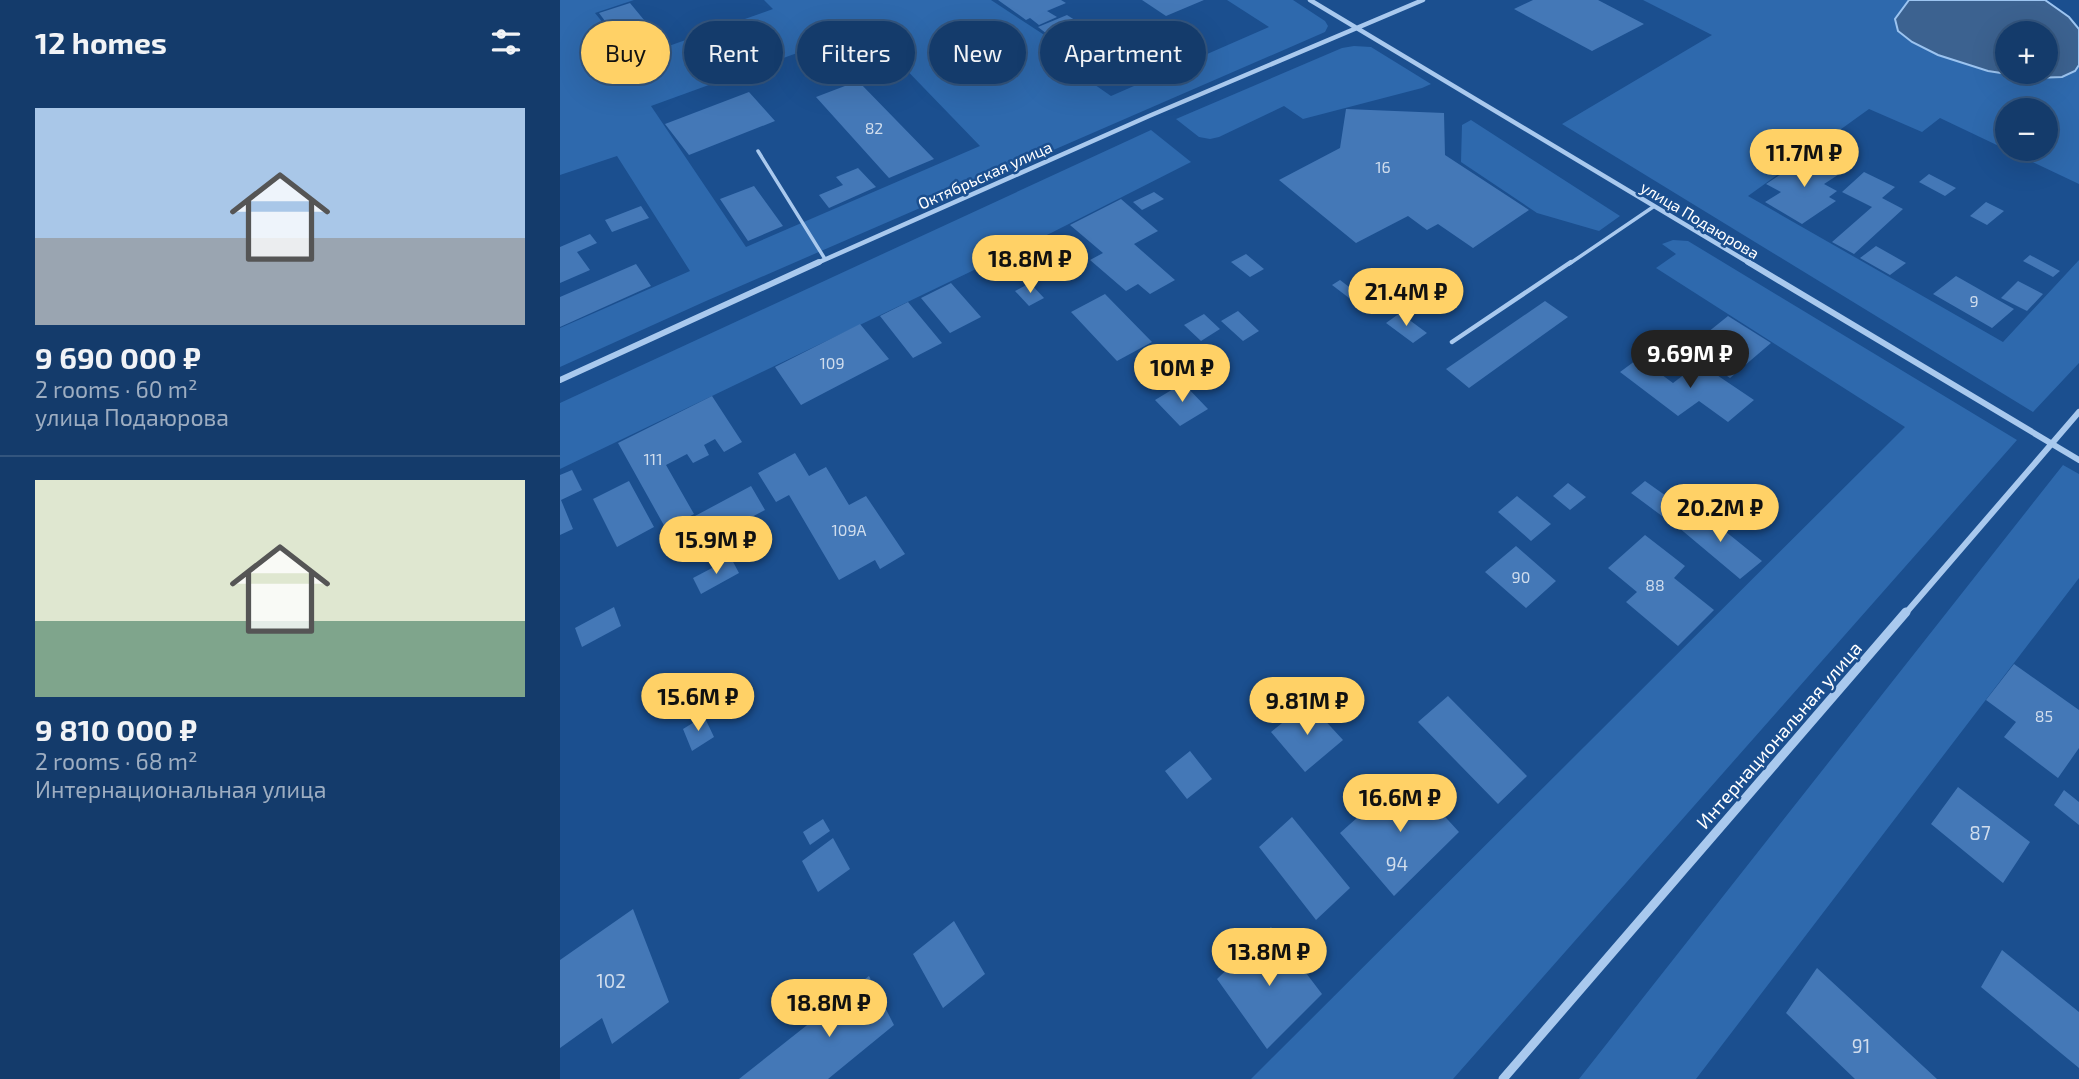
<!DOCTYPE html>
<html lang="en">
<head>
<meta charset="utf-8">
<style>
  :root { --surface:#143b6b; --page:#214673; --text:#f1f3f6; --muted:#9dadc1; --line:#33557e; --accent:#ffd166 }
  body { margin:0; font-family:"Exo 2",sans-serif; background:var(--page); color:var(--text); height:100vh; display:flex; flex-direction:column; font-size:26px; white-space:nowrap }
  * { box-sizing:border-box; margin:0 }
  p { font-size:23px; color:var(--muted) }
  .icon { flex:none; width:38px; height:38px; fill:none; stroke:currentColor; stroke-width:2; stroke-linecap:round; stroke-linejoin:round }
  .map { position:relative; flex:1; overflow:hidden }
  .side { display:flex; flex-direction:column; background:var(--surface); width:560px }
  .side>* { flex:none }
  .banner { position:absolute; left:21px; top:21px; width:665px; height:63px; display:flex; gap:14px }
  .buttons { position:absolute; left:1435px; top:21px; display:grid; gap:14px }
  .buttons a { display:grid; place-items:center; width:63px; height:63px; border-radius:50%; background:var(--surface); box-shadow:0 7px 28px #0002,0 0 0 2px var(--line); font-size:35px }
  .price { position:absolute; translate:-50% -60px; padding:0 16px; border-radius:24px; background:var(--accent); color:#111; font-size:23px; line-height:46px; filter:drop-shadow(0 2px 4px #0008) }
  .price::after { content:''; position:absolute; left:50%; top:42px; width:21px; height:16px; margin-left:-10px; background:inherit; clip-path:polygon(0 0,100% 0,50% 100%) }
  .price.selected { background:#222; color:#fff }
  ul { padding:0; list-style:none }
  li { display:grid; align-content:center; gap:14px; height:371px; padding:0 35px }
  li+li { border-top:2px solid var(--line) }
  li span { display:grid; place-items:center; height:217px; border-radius:0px; color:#555 }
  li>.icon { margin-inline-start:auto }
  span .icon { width:126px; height:126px; fill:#fffc; stroke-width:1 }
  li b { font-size:30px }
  h2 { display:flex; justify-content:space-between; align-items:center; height:84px; padding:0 35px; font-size:30px }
  .pill { padding:0 24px; border-radius:32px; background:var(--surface); box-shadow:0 7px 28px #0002,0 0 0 2px var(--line); font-size:24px; line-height:63px }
  .pill.selected { background:var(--accent); color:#111 }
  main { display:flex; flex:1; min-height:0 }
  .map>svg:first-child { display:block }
  .green { fill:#2e69ad; fill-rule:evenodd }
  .water { fill:#3c6290; stroke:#9cc4f0; stroke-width:2; fill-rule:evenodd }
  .building { fill:#4478b7 }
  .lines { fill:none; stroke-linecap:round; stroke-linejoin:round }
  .lane-far1 { stroke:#a9c9ee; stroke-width:3.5 }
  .lane { stroke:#a9c9ee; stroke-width:4.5 }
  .street-far2 { stroke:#a9c9ee; stroke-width:4.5 }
  .street-far1 { stroke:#a9c9ee; stroke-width:6 }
  .street { stroke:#a9c9ee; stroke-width:9 }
  .labels { text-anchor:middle; stroke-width:5; stroke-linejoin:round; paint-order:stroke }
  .number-label { font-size:16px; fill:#d0dded }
  .far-street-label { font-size:16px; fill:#fff; stroke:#1b4f8f }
  .street-label { font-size:19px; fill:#fff; stroke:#1b4f8f }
  .near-number-label { font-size:19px; fill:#d0dded }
</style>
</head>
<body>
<main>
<section class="side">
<h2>12 homes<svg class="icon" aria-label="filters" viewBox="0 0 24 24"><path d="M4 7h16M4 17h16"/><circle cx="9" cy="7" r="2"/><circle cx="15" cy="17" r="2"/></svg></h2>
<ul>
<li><span style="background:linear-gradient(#a9c7e8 60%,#9aa5b1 0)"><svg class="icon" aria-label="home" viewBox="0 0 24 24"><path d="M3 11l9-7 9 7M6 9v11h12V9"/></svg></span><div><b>9 690 000 ₽</b><p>2 rooms · 60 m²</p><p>улица Подаюрова</p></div></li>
<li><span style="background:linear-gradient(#dfe7d0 65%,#7fa58c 0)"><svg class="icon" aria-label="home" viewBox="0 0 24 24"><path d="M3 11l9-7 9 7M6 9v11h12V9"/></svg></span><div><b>9 810 000 ₽</b><p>2 rooms · 68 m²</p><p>Интернациональная улица</p></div></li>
</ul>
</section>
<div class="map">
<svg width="1519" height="1079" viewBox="0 0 1519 1079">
  <rect width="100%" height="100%" fill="#1b4f8f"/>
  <path class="green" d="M0,0h74l-39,13 37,46 141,-50 -9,-9h227l61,40 -13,6 72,50 158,-69 -42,-27h66l32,21 3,5 -3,6 -619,269 -146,66v-39l130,-57 -73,-115 -57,19zM306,28l114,118 -234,101 -95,-141z
    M1083,0h266l-14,19 93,52 46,7 41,-7 4,-6v119l-139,-66 -18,14 -53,-23 -121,87 255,146 76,-82v103l-46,49 -471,-288 150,-89zM1447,110h39v39h-39z
    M794,46l17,1 60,37 -9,4 -119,31 -19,-13 -65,31 -9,2 -11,-2 -23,-18 166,-71z
    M911,120l149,96 -21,15 -62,-18 -76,-51 1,-37z
    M591,130l40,32 -140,71 -491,236v-66z
    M1113,240l15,1 329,199 -564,639h-202l654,-652 -249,-159 20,-14 -14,-10z
    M1503,465l16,9v104l-383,501h-117z"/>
  <path class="water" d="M1349,0h136l24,17 10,12v36l-4,6 -13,6 -28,1 -46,-7 -50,-16 -26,-13 -14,-11 -3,-12zM1447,33h39v39h-39z"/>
  <path class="building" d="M438,0h63l5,3 -19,8 10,6 -18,8 -9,-7 -4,2z
    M582,0h62l-38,16z
    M973,0h65l46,24 -52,27 -78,-42z
    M70,3l19,23 -32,11 -18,-24z
    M507,15l14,9 -30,13 -13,-10z
    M298,81l76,78 -45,19 -73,-81z
    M189,92l26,29 -86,34 -24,-31z
    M786,109l98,4 1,42 84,55 -56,38 -35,-24 -11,6 -19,-14 -52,27 -77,-63 61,-32z
    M1252,154l32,17 -20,13 13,7 -8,6 7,4 -34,23 -37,-22 16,-10 -15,-8z
    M298,168l18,19 -47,21 -10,-13 24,-10 -7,-8z
    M1304,172l31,15 -13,11 21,11 -49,45 -22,-12 40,-35 -30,-15z
    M1369,174l27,14 -11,8 -26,-14z
    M194,186l29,40 -35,15 -28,-42z
    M594,192l10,7 -22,11 -9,-8z
    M561,199l37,32 -24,13 41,36 -25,14 -12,-10 -12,7 -36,-31 13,-7 -33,-28z
    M1426,202l18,9 -17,14 -17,-9z
    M81,206l8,12 -37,14 -7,-12z
    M30,234l7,9 -20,9 13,18 -30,13v-36z
    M1316,246l30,17 -16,12 -30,-17z
    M686,254l18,15 -14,8 -19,-15z
    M1470,255l30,16 -7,6 -30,-16z
    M76,264l15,22 -91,41v-30z
    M1396,276l58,33 -22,19 -59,-34z
    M780,280l21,16 -8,5 -21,-16z
    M1458,281l25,13 -16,17 -26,-13z
    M391,283l30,34 -31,16 -29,-35z
    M470,283l14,15 -15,8 -14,-15z
    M545,294l47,48 -35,19 -46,-49z
    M985,301l23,16 -99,71 -23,-19z
    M348,302l34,41 -29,15 -33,-42z
    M678,311l21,20 -16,10 -22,-20z
    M840,313l27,20 -14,10 -27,-20z
    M644,314l16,15 -19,12 -17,-16z
    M1168,316l43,27 -41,35 -43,-29z
    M300,324l29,35 -88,46 -26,-38z
    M1079,358l34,25 26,-20 55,37 -26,22 -29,-21 -21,15 -58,-44z
    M623,383l25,26 -28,17 -25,-26z
    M152,396l30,46 -18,10 -9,-13 -11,6 5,10 -16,8 -6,-9 -21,11 28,49 -28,15 -48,-86z
    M235,453l14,23 17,-9 23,38 17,-9 39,58 -25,15 -5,-9 -36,20 -50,-85 -13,7 -18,-29z
    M12,470l10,20 -21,10 12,29 -13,6v-60z
    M69,481l25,46 -37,20 -24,-48z
    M1085,481l31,22 -14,13 -31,-23z
    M1008,483l18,14 -16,13 -17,-14z
    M191,486l14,24 -87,46 -11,-25z
    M957,496l34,28 -20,17 -33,-29z
    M1139,510l63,51 -22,18 -62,-52z
    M1085,535l40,31 -11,12 40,32 -36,36 -52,-44 11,-10 -29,-24z
    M956,546l40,35 -30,27 -41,-36z
    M171,558l8,15 -38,21 -8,-16z
    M54,607l7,19 -39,21 -7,-19z
    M1454,664l65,46v38l-21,30 -54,-41 12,-15 -30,-22z
    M888,696l79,80 -29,28 -80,-82z
    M748,702l35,38 -38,32 -34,-40z
    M144,716l10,21 -22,14 -9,-22z
    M630,751l22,28 -25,20 -22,-28z
    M846,774l53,58 -65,64 -54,-63z
    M1398,787l72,55 -27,41 -72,-59z
    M1504,790l15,12v23l-25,-20z
    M732,817l58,71 -34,32 -57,-73z
    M263,819l7,12 -20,14 -7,-13z
    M273,838l17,31 -32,23 -16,-31z
    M73,909l36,93 -57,42 -10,-26 -42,30v-88z
    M394,921l31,53 -42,34 -30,-54z
    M711,927l51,67 -55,55 -50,-70z
    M1442,950l77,62v56l-98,-81z
    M1257,968l120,111h-82l-69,-66z
    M309,976l25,49 -66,54h-89z"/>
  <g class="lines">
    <path class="lane-far1" d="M198,151l67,108
      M1009,264l84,-57"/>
    <path class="lane" d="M892,342l119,-80"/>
    <path class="street-far2" d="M750,0l441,264
      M255,264l334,-148 274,-116"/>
    <path class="street-far1" d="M1188,262l331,198
      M0,380l259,-118
      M1345,614l174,-202"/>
    <path class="street" d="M943,1079l403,-467"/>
  </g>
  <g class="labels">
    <g class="number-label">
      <text x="314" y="134">82</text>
      <text x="823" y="173">16</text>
      <text x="1414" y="307">9</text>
      <text x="272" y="369">109</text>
      <text x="93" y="465">111</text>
      <text x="289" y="536">109А</text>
      <text x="961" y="583">90</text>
      <text x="1095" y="591">88</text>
      <text x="1484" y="722">85</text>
    </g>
    <g class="far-street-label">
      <text transform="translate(425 175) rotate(-24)" y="6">Октябрьская улица</text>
      <text transform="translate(1140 220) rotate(31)" y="6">улица Подаюрова</text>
    </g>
    <g class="street-label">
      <text transform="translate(1219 735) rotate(-49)" y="7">Интернациональная улица</text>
    </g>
    <g class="near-number-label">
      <text x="1420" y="840">87</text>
      <text x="837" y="871">94</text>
      <text x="51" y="988">102</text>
      <text x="1301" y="1053">91</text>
    </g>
  </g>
</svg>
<div class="buttons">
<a>+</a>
<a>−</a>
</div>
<b class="price" style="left:1244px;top:189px">11.7M ₽</b>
<b class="price" style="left:470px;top:295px">18.8M ₽</b>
<b class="price" style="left:846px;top:328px">21.4M ₽</b>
<b class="price selected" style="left:1130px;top:390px">9.69M ₽</b>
<b class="price" style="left:622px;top:404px">10M ₽</b>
<b class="price" style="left:1160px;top:544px">20.2M ₽</b>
<b class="price" style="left:156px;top:576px">15.9M ₽</b>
<b class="price" style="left:138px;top:733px">15.6M ₽</b>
<b class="price" style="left:747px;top:737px">9.81M ₽</b>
<b class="price" style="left:840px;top:834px">16.6M ₽</b>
<b class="price" style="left:709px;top:988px">13.8M ₽</b>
<b class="price" style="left:269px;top:1039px">18.8M ₽</b>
<div class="banner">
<a class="pill selected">Buy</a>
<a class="pill">Rent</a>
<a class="pill">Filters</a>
<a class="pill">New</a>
<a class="pill">Apartment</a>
</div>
</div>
</main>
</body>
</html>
